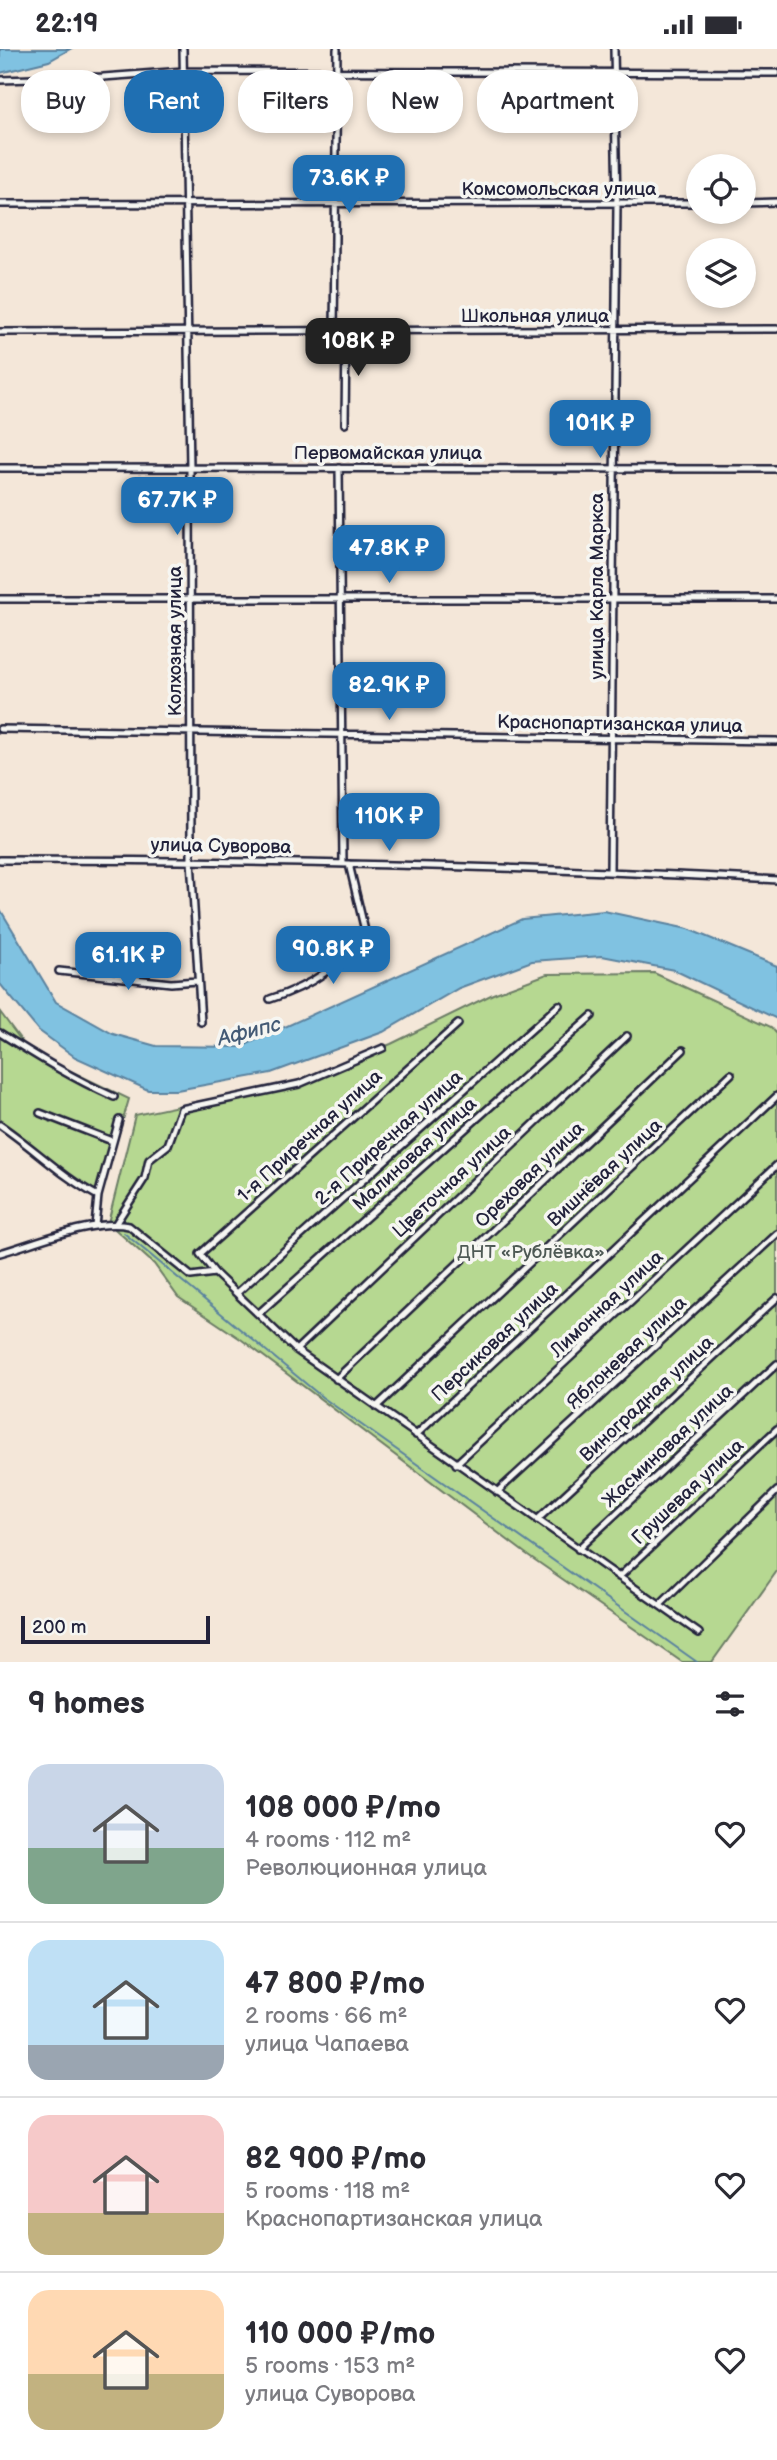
<!DOCTYPE html>
<html lang="en">
<head>
<meta charset="utf-8">
<style>
  :root { --surface:#fff; --page:#f7f7f7; --text:#2b2b33; --muted:#7c7c81; --line:#e1e1e2; --accent:#1f6fb2 }
  body { margin:0; font-family:"Balsamiq Sans",sans-serif; background:var(--page); color:var(--text); height:100vh; display:flex; flex-direction:column; font-size:26px; white-space:nowrap }
  * { box-sizing:border-box; margin:0 }
  p { font-size:23px; color:var(--muted) }
  .icon { flex:none; width:38px; height:38px; fill:none; stroke:currentColor; stroke-width:2; stroke-linecap:round; stroke-linejoin:round }
  .map { position:relative; height:1613px; overflow:hidden }
  .sheet { display:flex; flex-direction:column; background:var(--surface); flex:1 }
  .sheet>* { flex:none }
  .top-card { position:absolute; left:21px; top:21px; width:735px; height:63px; display:flex; gap:14px }
  .controls { position:absolute; left:686px; top:105px; display:grid; gap:14px }
  .controls a { display:grid; place-items:center; width:70px; height:70px; border-radius:50%; background:var(--surface); box-shadow:0 4px 10px #0003; font-size:35px }
  .scale { position:absolute; left:21px; bottom:18px; width:189px; box-sizing:border-box; padding-left:7px; border:4px solid #22223b; border-top:0; font-size:19px; line-height:24px; white-space:nowrap; color:#22223b; -webkit-text-stroke:5px #f6f6f2; paint-order:stroke }
  .price { position:absolute; translate:-50% -60px; padding:0 16px; border-radius:14px; background:var(--accent); color:#fff; font-size:23px; line-height:46px; filter:drop-shadow(0 2px 4px #0008) }
  .price::after { content:''; position:absolute; left:50%; top:42px; width:21px; height:16px; margin-left:-10px; background:inherit; clip-path:polygon(0 0,100% 0,50% 100%) }
  .price.current { background:#222; color:#fff }
  ul { padding:0; list-style:none }
  li { display:flex; align-items:center; gap:21px; height:175px; padding:0 28px }
  li+li { border-top:2px solid var(--line) }
  li span { display:grid; place-items:center; flex:none; width:196px; height:140px; border-radius:21px; color:#555 }
  li>.icon { margin-inline-start:auto }
  span .icon { width:84px; height:84px; fill:#fffc; stroke-width:1 }
  li b { font-size:30px }
  h2 { display:flex; justify-content:space-between; align-items:center; height:84px; padding:0 28px; font-size:30px }
  .chip { padding:0 24px; border-radius:28px; background:var(--surface); box-shadow:0 4px 10px #0003; font-size:24px; line-height:63px }
  .chip.current { background:var(--accent); color:#fff }
  .status { display:flex; justify-content:space-between; align-items:center; height:49px; padding:0 35px; background:var(--surface); direction:ltr }
  .status svg { height:19px; fill:currentColor }
  .map>svg:first-child { display:block }
  .green { fill:#b6d891; stroke:#6c7d66; stroke-width:2 }
  .water { fill:#80c2e1; stroke:#5a829f; stroke-width:2 }
  .lines { fill:none; stroke-linecap:round; stroke-linejoin:round }
  .stream { stroke:#5a829f; stroke-width:2 }
  .street-casing { stroke:#22223b; stroke-width:10 }
  .street { stroke:#f6f6f2; stroke-width:5 }
  .labels { text-anchor:middle; stroke-width:7; stroke-linejoin:round; paint-order:stroke }
  .street-label { font-size:19px; fill:#22223b; stroke:#f6f6f2 }
  .park-label { font-size:19px; fill:#4e5955; stroke:#f6f6f2 }
  .water-label { font-size:21px; font-style:italic; fill:#435a75; stroke:#f6f6f2 }
</style>
</head>
<body>
<div class="status"><b>22:19</b><svg viewBox="0 0 49 12"><path d="M0 12V9h3v3zM5 12V6h3v6zM10 12V3h3v9zM15 12V0h3v12zM26 1h20v11H26zM47 4h2v5h-2z"/></svg></div>
<div class="map">
<svg width="777" height="1613" viewBox="0 0 777 1613">
  <rect width="100%" height="100%" fill="#f4e7d9"/>
  <filter id="ink" filterUnits="userSpaceOnUse"><feTurbulence type="fractalNoise" baseFrequency=".0143" numOctaves="2"/><feDisplacementMap in="SourceGraphic" scale="14" xChannelSelector="R" yChannelSelector="G"/><feConvolveMatrix kernelMatrix="1 2 1 2 8 2 1 2 1" color-interpolation-filters="sRGB"/></filter>
  <g filter="url(#ink)">
    <path class="green" d="M654,924l117,54 6,7v537l-65,91h-30l-157,-109 -283,-213 -64,-43 -24,-33 -46,-41 27,-108 163,-34 93,-37 102,-50 54,-20z
      M0,963l29,39 100,48 -30,103 -99,-74z"/>
    <path class="water" d="M0,0h70l-21,12 -49,12z
      M0,860l56,93 57,32 43,12 85,1 281,-128 82,-8 84,18 89,37v53l-103,-49 -72,-14 -70,5 -73,27 -76,44 -112,41 -94,17h-29l-73,-33 -37,-27 -38,-46z"/>
    <g class="lines">
      <path class="stream" d="M124,1184l198,164 375,265"/>
      <defs>
        <path id="street" d="M183,0l7,419 1,392 10,162
          M0,31l103,-3 81,-6 593,2
          M744,154l33,-1
          M0,155l698,-1
          M0,283l777,-3
          M334,283l3,-283
          M345,375l1,-92
          M0,419l777,1
          M339,419l4,395
          M0,550h777
          M0,680l777,12
          M0,811c259,0 518,6 777,20
          M610,822l7,-666 -3,-156
          M59,922l112,12 26,-2
          M270,950c42,-13 70,-33 95,-68l-16,-67
          M0,984c38,24 72,45 114,64
          M40,1064l72,28
          M0,1076c34,23 62,52 98,71
          M116,1174l29,-45 4,-18 19,-15 13,-36 118,-25 84,-36
          M95,1177l3,-30 21,-76
          M0,1204c36,-10 93,-35 129,-27l62,50 24,-3 81,77 403,283
          M215,1224l-15,-19 258,-230
          M237,1244l322,-288
          M258,1265l334,-298
          M296,1301l331,-314
          M336,1330l347,-329
          M376,1358l355,-333
          M416,1386l361,-339
          M456,1415l321,-299
          M497,1443l280,-258
          M537,1471l240,-222
          M578,1500l199,-185
          M619,1528l158,-148
          M660,1556l117,-114"/>
      </defs>
      <use href="#street" class="street-casing"/>
      <use href="#street" class="street"/>
    </g>
  </g>
  <g class="labels">
    <g class="street-label">
      <text x="559" y="146">Комсомольская улица</text>
      <text x="535" y="273">Школьная улица</text>
      <text x="388" y="410">Первомайская улица</text>
      <text transform="translate(596 537) rotate(-90)" y="7">улица Карла Маркса</text>
      <text transform="translate(174 592) rotate(-90)" y="7">Колхозная улица</text>
      <text transform="translate(620 674) rotate(1)" y="7">Краснопартизанская улица</text>
      <text transform="translate(221 796) rotate(1)" y="7">улица Суворова</text>
      <text transform="translate(309 1086) rotate(-42)" y="7">1-я Приречная улица</text>
      <text transform="translate(388 1088) rotate(-42)" y="7">2-я Приречная улица</text>
      <text transform="translate(414 1104) rotate(-42)" y="7">Малиновая улица</text>
      <text transform="translate(604 1123) rotate(-43)" y="7">Вишнёвая улица</text>
      <text transform="translate(529 1125) rotate(-44)" y="7">Ореховая улица</text>
      <text transform="translate(451 1132) rotate(-43)" y="7">Цветочная улица</text>
      <text transform="translate(606 1254) rotate(-43)" y="7">Лимонная улица</text>
      <text transform="translate(494 1292) rotate(-43)" y="7">Персиковая улица</text>
      <text transform="translate(626 1303) rotate(-43)" y="7">Яблоневая улица</text>
      <text transform="translate(646 1349) rotate(-43)" y="7">Виноградная улица</text>
      <text transform="translate(667 1396) rotate(-43)" y="7">Жасминовая улица</text>
      <text transform="translate(687 1442) rotate(-43)" y="7">Грушевая улица</text>
    </g>
    <g class="park-label">
      <text x="531" y="1209">ДНТ «Рублёвка»</text>
    </g>
    <g class="water-label">
      <text transform="translate(249 982) rotate(-14)" y="7">Афипс</text>
    </g>
  </g>
</svg>
<div class="controls">
<a><svg class="icon" aria-label="locate" viewBox="0 0 24 24"><circle cx="12" cy="12" r="6"/><path d="M12 2v4M12 18v4M2 12h4M18 12h4"/></svg></a>
<a><svg class="icon" aria-label="layers" viewBox="0 0 24 24"><path d="M12 4l9 5-9 5-9-5zM3 14l9 5 9-5"/></svg></a>
</div>
<div class="scale">200 m</div>
<b class="price" style="left:349px;top:166px">73.6K ₽</b>
<b class="price current" style="left:358px;top:329px">108K ₽</b>
<b class="price" style="left:600px;top:411px">101K ₽</b>
<b class="price" style="left:177px;top:488px">67.7K ₽</b>
<b class="price" style="left:389px;top:536px">47.8K ₽</b>
<b class="price" style="left:389px;top:673px">82.9K ₽</b>
<b class="price" style="left:389px;top:804px">110K ₽</b>
<b class="price" style="left:333px;top:937px">90.8K ₽</b>
<b class="price" style="left:128px;top:943px">61.1K ₽</b>
<div class="top-card">
<a class="chip">Buy</a>
<a class="chip current">Rent</a>
<a class="chip">Filters</a>
<a class="chip">New</a>
<a class="chip">Apartment</a>
</div>
</div>
<section class="sheet">
<h2>9 homes<svg class="icon" aria-label="filters" viewBox="0 0 24 24"><path d="M4 7h16M4 17h16"/><circle cx="9" cy="7" r="2"/><circle cx="15" cy="17" r="2"/></svg></h2>
<ul>
<li><span style="background:linear-gradient(#c9d6e8 60%,#7fa58c 0)"><svg class="icon" aria-label="home" viewBox="0 0 24 24"><path d="M3 11l9-7 9 7M6 9v11h12V9"/></svg></span><div><b>108 000 ₽/mo</b><p>4 rooms · 112 m²</p><p>Революционная улица</p></div><svg class="icon" aria-label="heart" viewBox="0 0 24 24"><path d="M12 20l-8-8c-3-5 5-10 8-4 3-6 11-1 8 4z"/></svg></li>
<li><span style="background:linear-gradient(#bfe0f5 75%,#9aa5b1 0)"><svg class="icon" aria-label="home" viewBox="0 0 24 24"><path d="M3 11l9-7 9 7M6 9v11h12V9"/></svg></span><div><b>47 800 ₽/mo</b><p>2 rooms · 66 m²</p><p>улица Чапаева</p></div><svg class="icon" aria-label="heart" viewBox="0 0 24 24"><path d="M12 20l-8-8c-3-5 5-10 8-4 3-6 11-1 8 4z"/></svg></li>
<li><span style="background:linear-gradient(#f6c9c9 70%,#c2b280 0)"><svg class="icon" aria-label="home" viewBox="0 0 24 24"><path d="M3 11l9-7 9 7M6 9v11h12V9"/></svg></span><div><b>82 900 ₽/mo</b><p>5 rooms · 118 m²</p><p>Краснопартизанская улица</p></div><svg class="icon" aria-label="heart" viewBox="0 0 24 24"><path d="M12 20l-8-8c-3-5 5-10 8-4 3-6 11-1 8 4z"/></svg></li>
<li><span style="background:linear-gradient(#ffd9b3 60%,#c2b280 0)"><svg class="icon" aria-label="home" viewBox="0 0 24 24"><path d="M3 11l9-7 9 7M6 9v11h12V9"/></svg></span><div><b>110 000 ₽/mo</b><p>5 rooms · 153 m²</p><p>улица Суворова</p></div><svg class="icon" aria-label="heart" viewBox="0 0 24 24"><path d="M12 20l-8-8c-3-5 5-10 8-4 3-6 11-1 8 4z"/></svg></li>
</ul>
</section>
</body>
</html>
